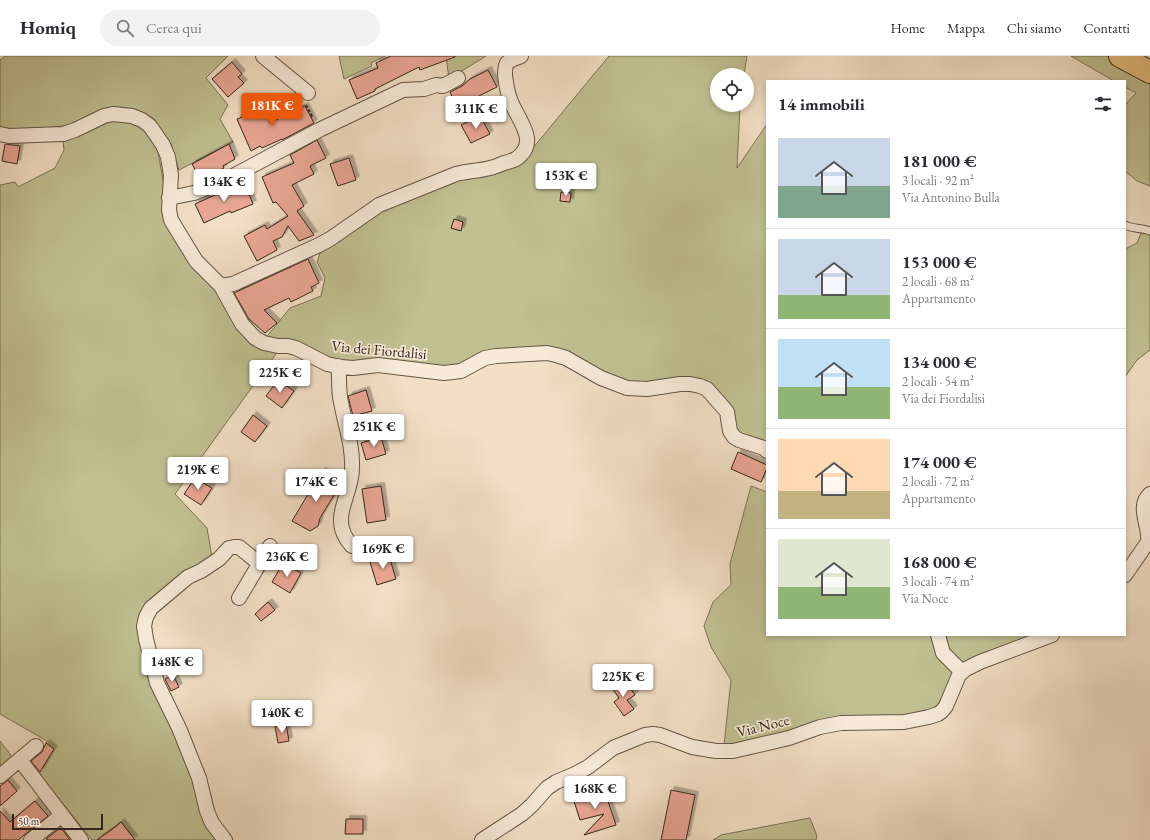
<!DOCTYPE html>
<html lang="it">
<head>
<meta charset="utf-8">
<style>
  :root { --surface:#fff; --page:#f2f2f3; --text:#2b2b33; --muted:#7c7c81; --line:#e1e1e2; --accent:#ea580c }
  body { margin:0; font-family:"EB Garamond",serif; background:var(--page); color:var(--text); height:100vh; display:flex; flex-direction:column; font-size:15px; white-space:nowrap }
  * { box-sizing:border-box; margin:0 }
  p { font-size:13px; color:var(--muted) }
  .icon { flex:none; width:22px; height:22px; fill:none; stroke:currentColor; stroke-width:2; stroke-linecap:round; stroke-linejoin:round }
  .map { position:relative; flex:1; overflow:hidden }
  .sheet { position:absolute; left:766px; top:24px; width:360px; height:556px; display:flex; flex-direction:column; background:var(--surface); border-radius:0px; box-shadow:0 2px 6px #0003 }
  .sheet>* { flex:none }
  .fabs { position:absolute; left:710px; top:12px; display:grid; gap:8px }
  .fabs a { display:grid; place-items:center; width:44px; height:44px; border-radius:50%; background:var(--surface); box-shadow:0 2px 6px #0003; font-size:20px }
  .scale { position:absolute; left:12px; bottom:10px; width:91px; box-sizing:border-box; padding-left:4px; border:2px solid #35251a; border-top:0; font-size:11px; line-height:14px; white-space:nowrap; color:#35251a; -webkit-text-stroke:3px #f7ead9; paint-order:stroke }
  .price { position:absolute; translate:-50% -34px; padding:0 9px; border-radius:4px; background:#fff; color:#222; font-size:13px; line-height:26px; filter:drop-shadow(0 1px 2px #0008) }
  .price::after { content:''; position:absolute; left:50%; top:24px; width:12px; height:9px; margin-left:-6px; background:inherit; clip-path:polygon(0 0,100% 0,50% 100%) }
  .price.current { background:var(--accent); color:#fff }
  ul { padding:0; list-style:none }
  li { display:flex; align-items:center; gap:12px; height:100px; padding:0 12px }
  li+li { border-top:1px solid var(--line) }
  li span { display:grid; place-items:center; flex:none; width:112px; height:80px; border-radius:0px; color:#555 }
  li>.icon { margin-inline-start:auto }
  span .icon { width:48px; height:48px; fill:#fffc; stroke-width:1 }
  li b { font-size:17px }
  h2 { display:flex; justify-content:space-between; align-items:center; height:48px; padding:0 12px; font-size:17px }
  header { display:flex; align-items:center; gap:24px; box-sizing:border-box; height:56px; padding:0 20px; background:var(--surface); border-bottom:1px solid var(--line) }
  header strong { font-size:19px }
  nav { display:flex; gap:22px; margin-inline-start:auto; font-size:14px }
  .search { width:280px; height:36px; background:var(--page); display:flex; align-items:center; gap:10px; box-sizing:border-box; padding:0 14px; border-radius:22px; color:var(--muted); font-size:15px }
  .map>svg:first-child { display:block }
  .green { fill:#c0c091; stroke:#7a7256 }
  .building { fill:#e9a694; stroke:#35251a; filter:url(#shadow) }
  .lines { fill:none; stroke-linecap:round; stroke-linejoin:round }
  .lane-casing { stroke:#645445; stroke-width:9 }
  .street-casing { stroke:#645445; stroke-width:16 }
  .primary-casing { stroke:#35251a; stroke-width:24 }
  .path { stroke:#35251a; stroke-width:2; stroke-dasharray:3 2; stroke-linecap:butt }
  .lane { stroke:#f7ead9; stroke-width:7 }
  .street { stroke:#f7ead9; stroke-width:14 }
  .primary { stroke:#e9c082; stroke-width:22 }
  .labels { text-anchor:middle; stroke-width:3.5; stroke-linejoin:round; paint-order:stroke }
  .street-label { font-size:15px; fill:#35251a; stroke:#f7ead9 }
</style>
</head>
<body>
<header>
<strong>Homiq</strong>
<div class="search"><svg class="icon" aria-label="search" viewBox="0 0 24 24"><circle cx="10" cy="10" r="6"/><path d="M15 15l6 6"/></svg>Cerca qui</div>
<nav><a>Home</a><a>Mappa</a><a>Chi siamo</a><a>Contatti</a></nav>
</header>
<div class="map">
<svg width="1150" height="784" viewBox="0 0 1150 784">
  <defs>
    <filter id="shadow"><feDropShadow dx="3.5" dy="-3.5" stdDeviation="0" flood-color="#0004"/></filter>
  </defs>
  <rect width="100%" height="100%" fill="#f2dfc5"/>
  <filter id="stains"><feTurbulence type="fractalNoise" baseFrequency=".005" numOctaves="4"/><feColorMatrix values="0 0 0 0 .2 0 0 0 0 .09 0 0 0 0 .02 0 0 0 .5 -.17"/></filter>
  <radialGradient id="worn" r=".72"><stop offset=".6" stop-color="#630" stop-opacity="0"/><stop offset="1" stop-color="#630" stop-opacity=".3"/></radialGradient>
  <path class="green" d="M5,0h223l-22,22 22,27 -8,14 13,23 -54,28 -8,-26 -17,-22 -26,-13 -7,-2 -8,2 -36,15 -29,4 -25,1 -23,-1v-68z
    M339,0h46l-14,7 1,3 -28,13z
    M446,0h40l-37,23z
    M609,0h138l-3,19h-27v30h23l-3,63 30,-44v320l-29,-11 -47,-56 -16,1 -14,4h-34l-60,-27 -108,12 -104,-4 -18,-3 -72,-21 25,-31 31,-12 4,-18 -8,-16 4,-12 61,-44 85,-30 56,-16z
    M1071,0h36l43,22v108l-13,-5 -12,-10v-66l11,-12 -11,-6v-6h-11z
    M123,64l17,5 17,22 7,38 -2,25 3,11 57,78 56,52 -103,143 32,34 5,29 -57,39 -12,11 -4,10 81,223h-85l-14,-18 -24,18h-5l-53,-66 14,-25 -7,-6 1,-2 -47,-27v-529l15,-3 3,5 37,-19 9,-18 -1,-9 48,-20z
    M1141,177l9,1v116l-13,10 -12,17v-128l12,-6z
    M751,430l16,6v143h167l19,36 -10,33 -10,8 -209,33 7,-65 -20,-33 -7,-21 9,-24 18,-17 -1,-21z
    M942,579h91l-74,29 -7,-7z
    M0,685l13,17 -13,11z
    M810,762l7,18 -1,4h-103l8,-5z"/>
  <path class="building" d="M391,0h64v1l-35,13 -1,-3 -44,22v2l-18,8 -8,-19 29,-12 -2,-5z
    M232,6l10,12 -4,3 6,6 -16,14 -16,-18z
    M488,14l9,17 -40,20 -7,-15 12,-6 8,-7z
    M305,50l9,17 -32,17v-1l-20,9 -2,-2 -9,5 -14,-32 27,-11 6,15z
    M480,60l10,18 -19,9 -10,-18z
    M317,84l9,18 -16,8 4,8 -22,11 12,21 -7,5 17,24 -15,6 -11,-15 -6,11 -9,4 4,9 -20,11 -13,-25 21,-11 2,4 21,-13 -12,-14 -3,1 -11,-26 32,-14 -4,-8z
    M5,88l15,2 -3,18 -15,-3z
    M229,88l6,15 -12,7 1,2 -23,12 -9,-16z
    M349,102l7,22 -18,6 -8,-22z
    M245,128l8,20 -22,9 -1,-2 -26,12 -9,-19 22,-10 1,1z
    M561,136l10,1 -1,9 -10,-1z
    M454,163l9,3 -2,9 -10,-3z
    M308,203l11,24 -8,4 2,4 -22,11 -2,-4 -25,12 13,13 -12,10 -16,-14 -15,-26z
    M278,324l16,11 -12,17 -16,-12z
    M366,334l6,21 -19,5 -5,-20z
    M253,359l14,11 -12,16 -14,-10z
    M381,381l5,17 -20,6 -5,-17z
    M738,396l29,13v3l-6,14 -30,-13z
    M322,415l15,9 -8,12 5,3 -14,23 -2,8 -8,5 -18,-10z
    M195,422l17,10 -11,17 -17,-11z
    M381,430l5,34 -19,3 -5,-34z
    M389,500l7,23 -19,6 -7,-23z
    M283,507l18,10 -11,20 -18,-11z
    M268,546l7,8 -14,11 -6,-7z
    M173,619l6,12 -8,4 -6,-12z
    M619,625l5,7 4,-3 7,10 -8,5 7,9 -10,7 -10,-14 5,-4 -8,-11z
    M286,668l3,17 -11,2 -3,-17z
    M46,687l8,6 -14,23 -9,-11 11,-9z
    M8,724l9,11 -17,15v-20z
    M604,733l12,36 -32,10 20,-21 -24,6 -7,-22z
    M671,734l24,5 -9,45h-25z
    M35,745l13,15 -30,24h-18v-29l10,11z
    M346,763h17v15h-18z
    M121,766l14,18h-38l17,-12z
    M61,772l9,12h-24l1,-1v-1l12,-9z"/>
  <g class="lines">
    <defs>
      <path id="lane" d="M1125,169c8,4 17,3 25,6"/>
      <path id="street" d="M263,0l45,37
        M0,78l9,2 54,-2 12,-4 29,-14 9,-2 19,2 10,4 8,6 13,19 5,12 3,18 -2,35 2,10 25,41 25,25 21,38 13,14 9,5 14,3h10l8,2 31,16 14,3 12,1 25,-3 66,8 17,-2 24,-13 11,-2 51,-3 9,2 10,3 35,20 26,10 20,1 33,-5h10l10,2 7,3 15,17 5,6 3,19 4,6 5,3 25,8 3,3
        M169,142l25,-5 26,-10 99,-53 84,-40 21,-1 12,-4 7,1 15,-8
        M221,230l12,-2 86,-39 11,-6 49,-34 77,-31c11,-3 23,-3 34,-6 5,-1 9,-3 14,-5 4,-1 8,-2 12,-4 25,-18 1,-39 -6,-60 -3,-7 -4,-16 -5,-24 0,-4 0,-9 2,-12 4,-4 10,-5 14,-7
        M338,310c2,12 0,24 3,36 4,23 12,43 11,66 0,29 -25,51 0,78
        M1125,519l23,-33c2,-12 -6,-26 -4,-36 0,-5 3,-9 6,-12
        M239,542l31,-52
        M938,579l5,18 19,19
        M20,704l61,80
        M0,720l36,-30
        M31,784l31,-25
        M225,784l-13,-17 -5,-12 -8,-33 -20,-50 -22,-45 -11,-44 -2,-13 2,-9 5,-9 37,-31 13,-6 18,-12 10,-11 5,-1h5l21,17
        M482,784l40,-26 10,-9 15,-17 9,-6 19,-8 13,-7 25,-19 32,-13 8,-1 7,1 32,12 24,4h17l56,-13 31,-11 21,-4 63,-1 25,-5 9,-3 4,-3 4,-5 13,-31 7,-6 14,-7 72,-27"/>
      <path id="primary" d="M1120,0l30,16"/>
    </defs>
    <use href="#lane" class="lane-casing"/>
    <use href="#street" class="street-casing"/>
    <use href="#primary" class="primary-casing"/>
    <path class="path" d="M306,49l7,13"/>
    <use href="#lane" class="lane"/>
    <use href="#street" class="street"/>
    <use href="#primary" class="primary"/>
  </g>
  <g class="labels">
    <g class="street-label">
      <text transform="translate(379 294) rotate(5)" y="5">Via dei Fiordalisi</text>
      <text transform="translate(763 670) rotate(-14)" y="5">Via Noce</text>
    </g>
  </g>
  <rect width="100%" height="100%" filter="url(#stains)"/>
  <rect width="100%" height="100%" fill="url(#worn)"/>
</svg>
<div class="fabs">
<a><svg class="icon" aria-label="locate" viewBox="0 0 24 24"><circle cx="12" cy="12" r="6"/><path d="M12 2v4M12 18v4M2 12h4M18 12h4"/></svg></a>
</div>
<div class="scale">50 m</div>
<b class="price current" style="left:272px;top:71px">181K €</b>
<b class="price" style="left:476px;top:74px">311K €</b>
<b class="price" style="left:566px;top:141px">153K €</b>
<b class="price" style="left:224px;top:147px">134K €</b>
<b class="price" style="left:280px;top:338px">225K €</b>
<b class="price" style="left:374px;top:392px">251K €</b>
<b class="price" style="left:198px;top:435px">219K €</b>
<b class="price" style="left:316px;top:447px">174K €</b>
<b class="price" style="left:383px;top:514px">169K €</b>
<b class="price" style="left:287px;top:522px">236K €</b>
<b class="price" style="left:172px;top:627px">148K €</b>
<b class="price" style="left:623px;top:642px">225K €</b>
<b class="price" style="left:282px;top:678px">140K €</b>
<b class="price" style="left:595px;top:754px">168K €</b>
<section class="sheet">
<h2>14 immobili<svg class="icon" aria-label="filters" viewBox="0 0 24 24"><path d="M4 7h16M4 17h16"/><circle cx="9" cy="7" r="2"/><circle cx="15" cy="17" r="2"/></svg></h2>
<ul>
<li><span style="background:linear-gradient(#c9d6e8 60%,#7fa58c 0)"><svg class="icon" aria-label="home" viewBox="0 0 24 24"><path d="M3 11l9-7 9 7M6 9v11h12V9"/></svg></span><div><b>181 000 €</b><p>3 locali · 92 m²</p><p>Via Antonino Bulla</p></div></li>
<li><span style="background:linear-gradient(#c9d6e8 70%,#8fb573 0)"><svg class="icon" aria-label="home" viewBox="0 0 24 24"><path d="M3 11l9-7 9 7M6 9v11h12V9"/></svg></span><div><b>153 000 €</b><p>2 locali · 68 m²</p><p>Appartamento</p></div></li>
<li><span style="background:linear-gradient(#bfe0f5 60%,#8fb573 0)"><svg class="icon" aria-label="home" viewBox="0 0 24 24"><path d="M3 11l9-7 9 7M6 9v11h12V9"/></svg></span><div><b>134 000 €</b><p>2 locali · 54 m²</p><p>Via dei Fiordalisi</p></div></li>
<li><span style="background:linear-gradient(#ffd9b3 65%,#c2b280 0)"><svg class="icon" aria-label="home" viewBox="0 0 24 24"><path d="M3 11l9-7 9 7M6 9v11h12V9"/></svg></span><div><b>174 000 €</b><p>2 locali · 72 m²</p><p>Appartamento</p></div></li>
<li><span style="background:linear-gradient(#dfe7d0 60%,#8fb573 0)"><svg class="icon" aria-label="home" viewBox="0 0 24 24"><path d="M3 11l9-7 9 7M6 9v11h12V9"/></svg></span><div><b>168 000 €</b><p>3 locali · 74 m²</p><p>Via Noce</p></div></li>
</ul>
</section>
</div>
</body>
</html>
